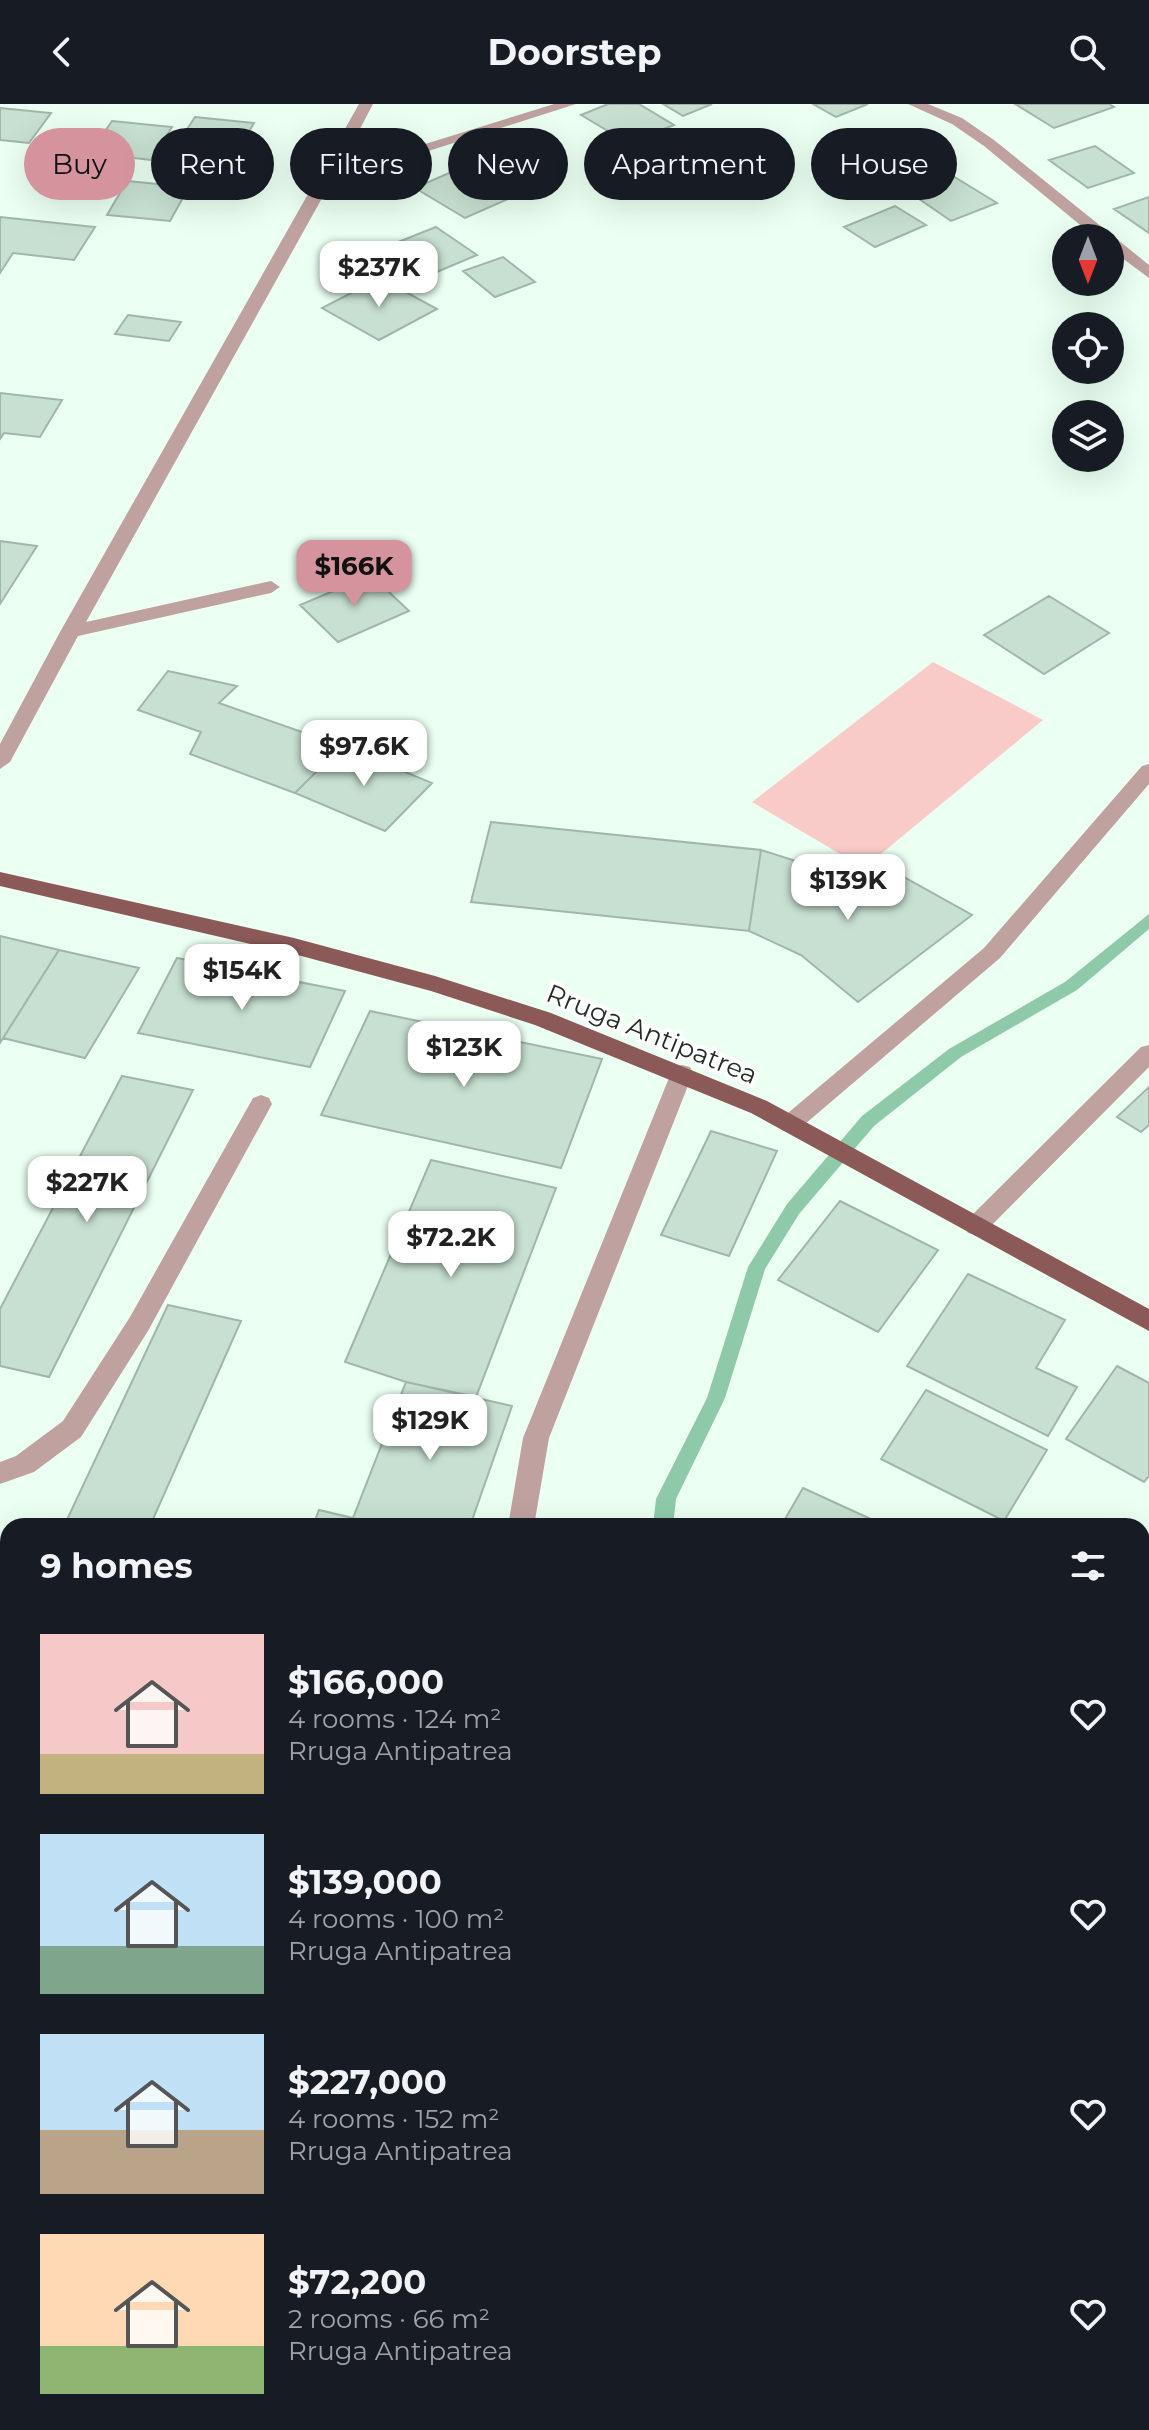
<!DOCTYPE html>
<html lang="en">
<head>
<meta charset="utf-8">
<style>
  :root { --surface:#171b24; --page:#242831; --text:#f1f3f6; --muted:#9ea1a6; --accent:#d4939d }
  body { margin:0; font-family:Montserrat,sans-serif; background:var(--page); color:var(--text); height:100vh; display:flex; flex-direction:column; font-size:30px; white-space:nowrap }
  * { box-sizing:border-box; margin:0 }
  p { font-size:26px; color:var(--muted) }
  .icon { flex:none; width:44px; height:44px; fill:none; stroke:currentColor; stroke-width:2; stroke-linecap:round; stroke-linejoin:round }
  .map { position:relative; flex:1; overflow:hidden }
  .sheet { position:absolute; left:0px; top:1414px; width:1150px; height:912px; display:flex; flex-direction:column; background:var(--surface); border-radius:24px 24px 0 0; box-shadow:0 8px 32px #0002 }
  .sheet>* { flex:none }
  .banner { position:absolute; left:24px; top:24px; width:1102px; height:72px; display:flex; gap:16px }
  .needle { width:52px; rotate:180deg }
  .buttons { position:absolute; left:1052px; top:120px; display:grid; gap:16px }
  .buttons a { display:grid; place-items:center; width:72px; height:72px; border-radius:50%; background:var(--surface); box-shadow:0 8px 32px #0002; font-size:40px }
  .price { position:absolute; translate:-50% -68px; padding:0 18px; border-radius:16px; background:#fff; color:#222; font-size:26px; line-height:52px; filter:drop-shadow(0 2px 4px #0008) }
  .price::after { content:''; position:absolute; left:50%; top:48px; width:24px; height:18px; margin-left:-12px; background:inherit; clip-path:polygon(0 0,100% 0,50% 100%) }
  .price.on { background:var(--accent); color:#111 }
  ul { padding:0; list-style:none }
  li { display:flex; align-items:center; gap:24px; height:200px; padding:0 40px }
  li span { display:grid; place-items:center; flex:none; width:224px; height:160px; border-radius:0px; color:#555 }
  li>.icon { margin-inline-start:auto }
  span .icon { width:96px; height:96px; fill:#fffc; stroke-width:1 }
  li b { font-size:34px }
  h2 { display:flex; justify-content:space-between; align-items:center; height:96px; padding:0 40px; font-size:34px }
  .tag { padding:0 28px; border-radius:36px; background:var(--surface); box-shadow:0 8px 32px #0002; font-size:28px; line-height:72px }
  .tag.on { background:var(--accent); color:#111 }
  header { display:flex; justify-content:space-between; align-items:center; height:104px; padding:0 40px; background:var(--surface); font-size:36px; font-weight:700 }
  .map>svg:first-child { display:block }
  .green { fill:#f8cbc9 }
  .lines { fill:none; stroke-linecap:round; stroke-linejoin:round }
  .stream { fill:#8ecaa9; fill-rule:evenodd }
  .building { fill:#c7e0d1; stroke:#9fb7a9; stroke-width:2 }
  .minor { fill:#bfa2a0; fill-rule:evenodd }
  .major { fill:#8b5a58; fill-rule:evenodd }
  .labels { text-anchor:middle; stroke-width:8; stroke-linejoin:round; paint-order:stroke }
  .street-label { font-size:26px; fill:#222c26; stroke:#fff }
</style>
</head>
<body>
<header><svg class="icon" aria-label="back" viewBox="0 0 24 24"><path d="M15 5l-7 7 7 7"/></svg>Doorstep<svg class="icon" aria-label="search" viewBox="0 0 24 24"><circle cx="10" cy="10" r="6"/><path d="M15 15l6 6"/></svg></header>
<div class="map">
<svg width="1149" height="2326" viewBox="0 0 1149 2326">
  <rect width="100%" height="100%" fill="#ebfff3"/>
  <path class="green" d="M933,558l110,58 -179,148 -112,-66z"/>
  <g class="lines">
    <path class="stream" d="M1149,810v15l-72,61 -116,67 -87,69 -75,88 -34,55 -40,129 -49,101 -3,27h-20l3,-27 51,-101 41,-131 39,-63 75,-88 87,-67 116,-67z
      M669,2318h24l1,8h-26z"/>
  </g>
  <path class="building" d="M608,0h31l35,21 -46,18 -47,-28z
    M663,0h49l-29,12z
    M813,0h55l-32,13z
    M1015,0h94l5,3 -60,21z
    M0,4l51,5 -22,30 -29,-3z
    M195,13l59,6 -22,37 -61,-6z
    M112,17l60,6 -21,33 -61,-7z
    M526,26l33,22 -53,19 -32,-23z
    M1095,42l39,27 -46,15 -39,-28z
    M467,61l50,30 -52,23 -50,-30z
    M953,72l44,27 -46,18 -42,-29z
    M127,77l62,6 -19,34 -63,-6z
    M1149,93v36l-35,-24z
    M895,102l31,19 -51,22 -31,-20z
    M0,113l95,10 -21,33 -61,-7 -13,20z
    M436,123l41,28 -57,24 -42,-29z
    M503,153l32,25 -40,15 -32,-26z
    M380,174l57,31 -58,31 -57,-32z
    M128,211l53,7 -12,19 -54,-7z
    M0,289l62,7 -22,37 -36,-4 -4,6z
    M0,437l37,5 -37,58z
    M371,471l38,36 -71,31 -38,-37z
    M1049,492l60,37 -65,41 -60,-39z
    M168,567l69,15 -18,17 123,43 -47,47 -105,-39 11,-22 -63,-22z
    M342,642l90,37 -47,48 -90,-38z
    M491,718l270,28 -12,81 -278,-29z
    M761,746l126,40 15,-14 70,39 -114,87 -57,-47 -52,-24z
    M0,832l59,14 -59,93z
    M59,846l80,18 -54,90 -82,-20z
    M177,854l168,33 -35,76 -172,-34z
    M370,907l232,48 -41,109 -240,-53z
    M122,972l71,14 -144,287 -49,-11v-57z
    M1149,983v38l-8,7 -24,-15z
    M711,1027l66,20 -48,105 -68,-21z
    M431,1056l125,28 -80,209 -70,-15 -61,-20z
    M840,1097l98,49 -60,82 -100,-52z
    M968,1170l97,46 -29,48 41,19 -29,49 -141,-70z
    M168,1201l73,16 -91,205h-86z
    M1117,1262l32,17v93l-5,6 -78,-43z
    M406,1278l106,24 -42,120h-157l6,-16 34,8z
    M926,1286l121,60 -43,71 -123,-62z
    M803,1384l83,38h-105z
    M0,1471l8,2v67l-8,17z
    M8,1540v170l-8,-2v-151z
    M1142,1578l7,3v122l-7,-3z
    M8,1771v220l-8,10v-220z
    M1149,1826v500l-17,-8h10v-468z
    M175,2318h85l-6,8h-84z
    M346,2318h86l-6,8h-70z"/>
  <g class="lines">
    <path class="minor" d="M359,0h14l-35,67 216,-67h22l-245,78 -245,440 185,-41 9,6 -9,6 -193,43 -68,126 -10,7v-25l60,-112z
      M908,0h20l34,14 32,22 155,125v13l-39,-29v-11h-14l-112,-92 -32,-22z
      M1149,660v20l-149,174 -202,172 -8,3 -8,-3 -3,-6 3,-6 202,-170 158,-182z
      M1149,941v22l-165,166 -8,2 -8,-2 -4,-7 4,-7 173,-172z
      M682,961l8,2 3,6 -144,365 -15,88h-26l15,-88 148,-365 3,-6z
      M261,991l8,3 3,6 -124,227 -67,106 -47,35 -34,12v-22l16,-6 47,-35 67,-104 123,-219z
      M1142,1461l7,2v24l-7,-2z
      M8,1729v35l-8,3v-35z
      M106,2318h35l-4,8h-35z
      M967,2318h34l-2,8h-34z"/>
    <path class="major" d="M0,768l294,66 141,38 116,37 216,88 382,208v22l-398,-218 -216,-88 -104,-34 -137,-37 -294,-68z"/>
  </g>
  <g class="labels">
    <g class="street-label">
      <text transform="translate(652 930) rotate(22)" y="9">Rruga Antipatrea</text>
    </g>
  </g>
</svg>
<div class="buttons">
<a><svg class="needle" viewBox="-14 -14 28 28"><path d="M0-13l5 13h-10z" fill="#e53935"/><path d="M0 13l5-13h-10z" fill="#9ea1a6"/></svg></a>
<a><svg class="icon" aria-label="locate" viewBox="0 0 24 24"><circle cx="12" cy="12" r="6"/><path d="M12 2v4M12 18v4M2 12h4M18 12h4"/></svg></a>
<a><svg class="icon" aria-label="layers" viewBox="0 0 24 24"><path d="M12 4l9 5-9 5-9-5zM3 14l9 5 9-5"/></svg></a>
</div>
<b class="price" style="left:379px;top:205px">$237K</b>
<b class="price on" style="left:354px;top:504px">$166K</b>
<b class="price" style="left:364px;top:684px">$97.6K</b>
<b class="price" style="left:848px;top:818px">$139K</b>
<b class="price" style="left:242px;top:908px">$154K</b>
<b class="price" style="left:464px;top:985px">$123K</b>
<b class="price" style="left:87px;top:1120px">$227K</b>
<b class="price" style="left:451px;top:1175px">$72.2K</b>
<b class="price" style="left:430px;top:1358px">$129K</b>
<div class="banner">
<a class="tag on">Buy</a>
<a class="tag">Rent</a>
<a class="tag">Filters</a>
<a class="tag">New</a>
<a class="tag">Apartment</a>
<a class="tag">House</a>
</div>
<section class="sheet">
<h2>9 homes<svg class="icon" aria-label="filters" viewBox="0 0 24 24"><path d="M4 7h16M4 17h16"/><circle cx="9" cy="7" r="2"/><circle cx="15" cy="17" r="2"/></svg></h2>
<ul>
<li><span style="background:linear-gradient(#f6c9c9 75%,#c2b280 0)"><svg class="icon" aria-label="home" viewBox="0 0 24 24"><path d="M3 11l9-7 9 7M6 9v11h12V9"/></svg></span><div><b>$166,000</b><p>4 rooms · 124 m²</p><p>Rruga Antipatrea</p></div><svg class="icon" aria-label="heart" viewBox="0 0 24 24"><path d="M12 20l-8-8c-3-5 5-10 8-4 3-6 11-1 8 4z"/></svg></li>
<li><span style="background:linear-gradient(#bfe0f5 70%,#7fa58c 0)"><svg class="icon" aria-label="home" viewBox="0 0 24 24"><path d="M3 11l9-7 9 7M6 9v11h12V9"/></svg></span><div><b>$139,000</b><p>4 rooms · 100 m²</p><p>Rruga Antipatrea</p></div><svg class="icon" aria-label="heart" viewBox="0 0 24 24"><path d="M12 20l-8-8c-3-5 5-10 8-4 3-6 11-1 8 4z"/></svg></li>
<li><span style="background:linear-gradient(#bfe0f5 60%,#b9a48a 0)"><svg class="icon" aria-label="home" viewBox="0 0 24 24"><path d="M3 11l9-7 9 7M6 9v11h12V9"/></svg></span><div><b>$227,000</b><p>4 rooms · 152 m²</p><p>Rruga Antipatrea</p></div><svg class="icon" aria-label="heart" viewBox="0 0 24 24"><path d="M12 20l-8-8c-3-5 5-10 8-4 3-6 11-1 8 4z"/></svg></li>
<li><span style="background:linear-gradient(#ffd9b3 70%,#8fb573 0)"><svg class="icon" aria-label="home" viewBox="0 0 24 24"><path d="M3 11l9-7 9 7M6 9v11h12V9"/></svg></span><div><b>$72,200</b><p>2 rooms · 66 m²</p><p>Rruga Antipatrea</p></div><svg class="icon" aria-label="heart" viewBox="0 0 24 24"><path d="M12 20l-8-8c-3-5 5-10 8-4 3-6 11-1 8 4z"/></svg></li>
</ul>
</section>
</div>
</body>
</html>
